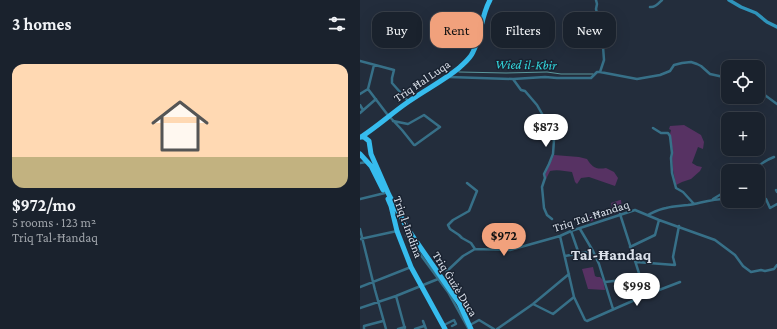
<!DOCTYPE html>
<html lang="en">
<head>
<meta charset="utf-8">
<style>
  :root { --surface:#1a222d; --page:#272f39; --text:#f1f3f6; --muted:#9fa4aa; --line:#383f49; --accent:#f1a17c }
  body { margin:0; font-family:"Crimson Pro",serif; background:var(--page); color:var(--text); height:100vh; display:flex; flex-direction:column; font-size:15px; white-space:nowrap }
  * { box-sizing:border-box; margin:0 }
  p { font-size:13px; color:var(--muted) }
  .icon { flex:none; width:22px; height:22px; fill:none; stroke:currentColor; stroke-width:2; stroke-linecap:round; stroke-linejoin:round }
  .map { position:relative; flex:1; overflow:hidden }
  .side { display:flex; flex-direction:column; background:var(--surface); width:360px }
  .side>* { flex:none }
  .hud { position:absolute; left:12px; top:12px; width:345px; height:36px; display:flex; gap:8px }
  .tools { position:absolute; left:361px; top:60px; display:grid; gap:8px }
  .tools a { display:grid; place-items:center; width:44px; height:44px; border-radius:8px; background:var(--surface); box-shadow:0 4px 16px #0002,0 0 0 1px var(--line); font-size:20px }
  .price { position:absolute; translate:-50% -34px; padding:0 9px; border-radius:14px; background:#fff; color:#222; font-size:13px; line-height:26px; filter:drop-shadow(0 1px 2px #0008) }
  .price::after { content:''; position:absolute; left:50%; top:24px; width:12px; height:9px; margin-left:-6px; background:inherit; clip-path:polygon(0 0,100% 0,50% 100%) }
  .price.on { background:var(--accent); color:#111 }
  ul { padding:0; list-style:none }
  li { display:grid; align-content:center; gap:8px; height:212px; padding:0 12px }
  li+li { border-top:1px solid var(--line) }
  li span { display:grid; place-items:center; height:124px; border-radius:12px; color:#555 }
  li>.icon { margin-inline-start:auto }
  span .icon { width:72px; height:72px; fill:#fffc; stroke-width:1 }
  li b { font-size:17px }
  h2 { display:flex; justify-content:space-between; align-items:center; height:48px; padding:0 12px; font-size:17px }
  .pill { padding:0 14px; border-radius:12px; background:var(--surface); box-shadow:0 4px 16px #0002,0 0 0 1px var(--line); font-size:14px; line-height:36px }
  .pill.on { background:var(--accent); color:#111 }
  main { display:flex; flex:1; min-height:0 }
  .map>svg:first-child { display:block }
  .green { fill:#573263 }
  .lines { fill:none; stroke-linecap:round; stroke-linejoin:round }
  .stream { stroke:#5a979c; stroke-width:1 }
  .minor { stroke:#377088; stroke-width:2.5 }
  .secondary { stroke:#2f94bb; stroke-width:3.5 }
  .trunk { stroke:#36bcee; stroke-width:5 }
  .labels { text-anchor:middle; stroke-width:3; stroke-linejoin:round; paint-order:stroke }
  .street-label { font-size:12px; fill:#dbe1eb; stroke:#1a2331 }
  .water-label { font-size:13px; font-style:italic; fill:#33d8de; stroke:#1a2331 }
  .district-label { font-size:16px; font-weight:bold; fill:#dbe1eb; stroke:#1a2331 }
</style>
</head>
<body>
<main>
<section class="side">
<h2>3 homes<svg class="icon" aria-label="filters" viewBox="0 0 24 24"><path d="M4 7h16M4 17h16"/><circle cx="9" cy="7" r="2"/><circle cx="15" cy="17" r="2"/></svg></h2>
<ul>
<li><span style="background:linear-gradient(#ffd9b3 75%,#c2b280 0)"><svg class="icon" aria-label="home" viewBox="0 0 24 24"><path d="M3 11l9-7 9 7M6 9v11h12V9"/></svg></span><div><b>$972/mo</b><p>5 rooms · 123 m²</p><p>Triq Tal-Ħandaq</p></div></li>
</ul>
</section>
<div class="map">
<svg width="417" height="329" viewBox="0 0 417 329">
  <rect width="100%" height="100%" fill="#232d3c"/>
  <path class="green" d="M324,125l17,10 3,7 -1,7 -5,-2 -6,16 5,3 5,1 -2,4 -9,8 -9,3 -6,3 -3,-15 -1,-12 1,-5 -3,-19 1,-4 -2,-1 1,-3z
    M194,155l25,2 8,2c5,8 9,11 19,9l8,4 4,6 -3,8 -26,-9 -8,1 -4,6 -2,-2 -3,-10c-7,-1 -15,-3 -22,-1l-4,8 -1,-5z
    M260,200h1l1,10 -2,2 -26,8 -4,2h-1l-1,-6 24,-9 -1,-4z
    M233,267l2,9 2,1h3l3,3 2,10 -17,-1 -6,-20z"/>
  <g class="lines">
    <path class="stream" d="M99,72l47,1 41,-1 14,2h32"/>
    <path class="minor" d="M236,0l1,4 -1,5 2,8v8l4,8 2,27 -4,12
      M290,7c5,1 9,-4 12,-7
      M0,61l34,9 -2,8v5l16,18
      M14,65l-6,24 19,25 15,16 12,15h1l25,-18 -16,-12 -16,9 -15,-3
      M89,77l64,2 32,-2 12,1h34l6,-6h3l37,7 23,-4 10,-4 4,-6 8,-2 9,-1 6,2 4,2 9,8 18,4
      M153,79l8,11 4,1 12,14 8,14 -5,6 2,8 12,7 -1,14 -4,10 -5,10 1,4 -3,9 2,21 3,7 5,4
      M398,90l19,14
      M0,94l8,-5
      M0,105l3,5
      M0,113l16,-14
      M293,128l8,5h7l2,3 2,17 -1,5 1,15 4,15 7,4 11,12
      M0,163l7,-1
      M394,171c5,-7 12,-11 20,-14
      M107,183l10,8 -8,20 -16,9 -5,5 2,4 9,6 3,3 9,5 4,6
      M416,190l1,2
      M0,199l25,-6
      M353,199l15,-9
      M375,201l9,2 12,-2
      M398,201l8,-2 4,9 7,-4
      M260,214l26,81
      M288,215c6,-3 11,-6 18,-7 7,-2 14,-2 22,-3 13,-2 26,-7 40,-6
      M0,229l15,61 11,39
      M220,229l13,22 6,13 14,45
      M49,230l-3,5 42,57 20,36
      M211,231l8,23
      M200,236l14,61 11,23 2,1 59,-26 34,-13
      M0,239l37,-8
      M270,247l25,-12 4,-15
      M205,256l28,-5
      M276,262l39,3 -2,-8 6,-31
      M85,282v-5l2,-6 16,-15 12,-7 35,1 50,-14 11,-5 64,-21 24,10 56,20 20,15 8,11 8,6 10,-2 4,1 9,-2 3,-4
      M245,282l36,-4
      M0,287l51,-20
      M36,296l9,33
      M173,304l20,10 21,-17
      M0,308l36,-12 42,-17
      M63,321l3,8
      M84,325l10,-5 2,4 -4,2
      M110,325l9,-5 15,9
      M4,329v-3l19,-5
      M38,329l7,-2
      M55,329l9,-3
      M137,329l36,-25 36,-30"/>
    <path class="secondary" d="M369,0l12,7 15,6 11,9 10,5"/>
    <path class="trunk" d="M0,137h4l5,4 2,13 18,41 18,33 52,75 12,26
      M1,137c17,-11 31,-24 47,-35 17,-12 35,-21 51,-34 5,-5 11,-9 14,-16 8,-16 8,-36 17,-52
      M0,154l11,12 12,24
      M28,199l3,7 6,25 14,36 34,62"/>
  </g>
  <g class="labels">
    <g class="street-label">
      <text transform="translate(62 81) rotate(-34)" y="4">Triq Ħal Luqa</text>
      <text transform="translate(231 216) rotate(-18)" y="4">Triq Tal-Ħandaq</text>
      <text transform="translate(48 227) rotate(70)" y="4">Triq l-Imdina</text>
      <text transform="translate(95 284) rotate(58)" y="4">Triq Ġużè Duca</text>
    </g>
    <g class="water-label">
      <text transform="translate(166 64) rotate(1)" y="5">Wied il-Kbir</text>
    </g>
    <g class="district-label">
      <text x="251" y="260">Tal-Ħandaq</text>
    </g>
  </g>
</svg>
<div class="tools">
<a><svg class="icon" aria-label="locate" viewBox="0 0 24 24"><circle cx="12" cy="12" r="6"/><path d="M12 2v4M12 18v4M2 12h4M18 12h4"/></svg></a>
<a>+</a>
<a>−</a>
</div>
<b class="price" style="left:186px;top:148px">$873</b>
<b class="price on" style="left:144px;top:257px">$972</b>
<b class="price" style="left:277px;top:307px">$998</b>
<div class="hud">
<a class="pill">Buy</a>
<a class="pill on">Rent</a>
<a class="pill">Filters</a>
<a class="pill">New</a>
</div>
</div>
</main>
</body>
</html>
